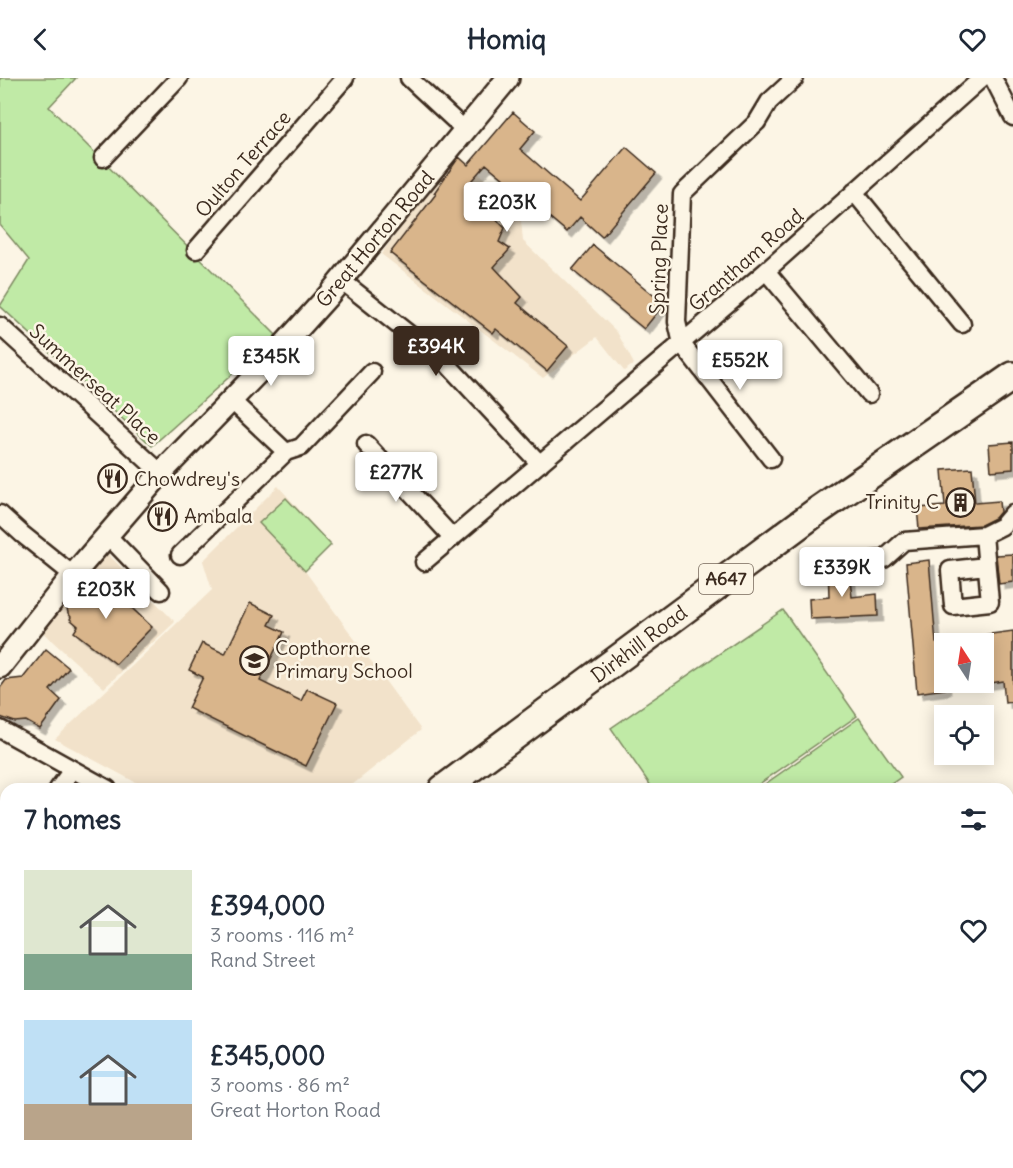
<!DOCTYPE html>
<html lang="en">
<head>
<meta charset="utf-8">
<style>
  :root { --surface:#fff; --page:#f6f6f7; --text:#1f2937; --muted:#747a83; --accent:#3b2a1e }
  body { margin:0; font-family:Delius,sans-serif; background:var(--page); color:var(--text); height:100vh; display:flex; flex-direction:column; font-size:22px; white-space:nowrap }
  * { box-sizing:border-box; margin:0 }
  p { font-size:20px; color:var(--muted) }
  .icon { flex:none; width:33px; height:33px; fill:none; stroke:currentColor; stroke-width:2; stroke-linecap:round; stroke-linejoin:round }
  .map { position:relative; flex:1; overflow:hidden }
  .panel { position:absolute; left:0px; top:705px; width:1014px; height:386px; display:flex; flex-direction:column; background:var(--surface); border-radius:18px 18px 0 0; box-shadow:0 3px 15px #0003 }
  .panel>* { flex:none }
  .needle { width:39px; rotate:348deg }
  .controls { position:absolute; left:934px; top:555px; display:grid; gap:12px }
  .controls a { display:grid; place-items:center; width:60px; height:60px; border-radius:0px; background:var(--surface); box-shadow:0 3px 15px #0003; font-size:30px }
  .price { position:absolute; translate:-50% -51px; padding:0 14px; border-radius:6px; background:#fff; color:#222; font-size:20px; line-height:39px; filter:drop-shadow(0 2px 3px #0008) }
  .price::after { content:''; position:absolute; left:50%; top:36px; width:18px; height:14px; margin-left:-9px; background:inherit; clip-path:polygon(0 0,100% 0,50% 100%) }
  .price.on { background:var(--accent); color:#fff }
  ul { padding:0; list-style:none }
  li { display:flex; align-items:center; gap:18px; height:150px; padding:0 24px }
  li span { display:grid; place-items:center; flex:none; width:168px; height:120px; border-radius:0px; color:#555 }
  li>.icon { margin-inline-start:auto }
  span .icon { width:72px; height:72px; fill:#fffc; stroke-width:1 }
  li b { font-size:26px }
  h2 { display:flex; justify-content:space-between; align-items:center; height:72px; padding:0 24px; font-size:26px }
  header { display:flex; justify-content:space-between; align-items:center; height:78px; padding:0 24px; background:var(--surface); font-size:27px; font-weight:800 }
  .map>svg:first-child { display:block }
  .built { fill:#f2e2ca }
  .green { fill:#c0eaa6; stroke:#7e8a62; stroke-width:1.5 }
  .park { fill:url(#park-dots); stroke:#7e8a62; stroke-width:1.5 }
  .building { fill:#d9b58b; stroke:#3b2a1e; stroke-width:1.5; filter:url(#shadow) }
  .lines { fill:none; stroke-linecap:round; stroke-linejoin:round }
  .pedestrian-casing { stroke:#3b2a1e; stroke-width:16 }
  .minor-casing { stroke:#3b2a1e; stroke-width:21 }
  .tertiary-casing { stroke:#3b2a1e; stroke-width:26 }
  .primary-casing { stroke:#3b2a1e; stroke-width:32 }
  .pedestrian { stroke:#fcf5e5; stroke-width:12 }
  .minor { stroke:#fcf5e5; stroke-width:16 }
  .tertiary { stroke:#fcf5e5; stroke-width:21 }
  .primary { stroke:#fcf5e5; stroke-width:27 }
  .labels { text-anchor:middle; stroke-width:5; stroke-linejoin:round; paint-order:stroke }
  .shield { fill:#fcf5e5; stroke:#75675a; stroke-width:1.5 }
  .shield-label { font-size:18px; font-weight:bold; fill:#3b2a1e }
  .street-label { font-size:20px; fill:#3b2a1e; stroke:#fcf5e5 }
  .poi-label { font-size:20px; fill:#3b2a1e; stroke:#fcf5e5; text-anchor:start }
</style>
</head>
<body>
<header><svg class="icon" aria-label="back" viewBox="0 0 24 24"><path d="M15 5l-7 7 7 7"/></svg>Homiq<svg class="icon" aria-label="heart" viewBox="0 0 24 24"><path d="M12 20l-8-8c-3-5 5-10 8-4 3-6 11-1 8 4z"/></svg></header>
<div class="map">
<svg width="1013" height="1090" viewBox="0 0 1013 1090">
  <defs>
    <pattern id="park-dots" width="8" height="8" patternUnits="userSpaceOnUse" patternTransform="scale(1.5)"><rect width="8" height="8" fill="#c0eaa6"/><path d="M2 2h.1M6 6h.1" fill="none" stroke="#a6c98e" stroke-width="1.8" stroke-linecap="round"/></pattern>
    <filter id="shadow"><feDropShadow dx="5.5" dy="5.5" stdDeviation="0" flood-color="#0004"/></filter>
  </defs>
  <rect width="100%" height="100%" fill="#fcf5e5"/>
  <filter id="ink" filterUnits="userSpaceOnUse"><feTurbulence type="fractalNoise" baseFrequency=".0167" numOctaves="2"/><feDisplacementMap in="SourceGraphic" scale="12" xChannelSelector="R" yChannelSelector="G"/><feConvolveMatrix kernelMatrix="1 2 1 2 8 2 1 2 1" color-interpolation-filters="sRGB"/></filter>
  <g filter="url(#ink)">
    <path class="built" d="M457,76l63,57 3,30 94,91 17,32 -10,7 -27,-34 -54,41 -162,-124z
      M278,408l53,59 -26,26 116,159 -74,59h-199l-93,-50 157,-149 -9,-29z
      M106,474l69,70 -71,66 -64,-58z"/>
    <path class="green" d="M0,0h76l-27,29 227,228 -124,111 -152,-140 29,-46 -29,-35z
      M286,420l45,47 -26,26 -46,-48z
      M783,532l74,106 -105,73h-99l-42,-61z
      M859,640l42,59 -17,12h-126z"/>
    <path class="park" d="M163,1084l452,1v5h-456z"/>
    <path class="building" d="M513,34l22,19 -15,18 60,52 46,-54 30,26 -54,64 -22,-20 -13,15 -81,-68 -21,24 40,40 -6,14 11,7 -16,18 28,30 -5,6 51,43 -21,25 -51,-42 -3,4 -103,-80 46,-59 -2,-1 25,-36 9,8z
      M593,167l71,59 -20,25 -72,-59z
      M1013,364v27l-22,2 -2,-27z
      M972,390l3,35 24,-2 1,11 -5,6 -14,7 -62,4 -2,-21 28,-2 -3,-36z
      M1013,476v28l-14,2 -3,-29z
      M929,482l7,83 9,-1v47l-28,4 -11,-130z
      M848,484l4,35 25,-3 1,22 -68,3 -1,-20 20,-2 -1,-33z
      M93,498l9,4 50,47 -36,37 -42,-32 4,-6 -8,-7 1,-2 -3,-4 -1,-5 5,-9 16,-21z
      M250,525l24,12 -5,10 15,7 -24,49 41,20 6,-12 30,14 -31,63 -118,-58 15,-31 -14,-7 13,-27 23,11z
      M1013,553v71l-8,1 -2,-22 -19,3v-49z
      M46,571l23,19 -19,22 11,10 -21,29 -14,-8 -11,1 -15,-5v-29l6,-8 17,-2z"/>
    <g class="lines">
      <defs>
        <path id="pedestrian" d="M282,1090l24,-5 50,5
          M438,1090l2,-1 6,1"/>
        <path id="minor" d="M409,0l56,52
          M993,0l20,39
          M103,80l76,-80
          M854,114l108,132
          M196,172l149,-172
          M766,193l103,123
          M341,202l107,85 92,99
          M0,248l161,147
          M366,366l87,94
          M286,374l15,-5 71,-75
          M771,381l-89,-115 -5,-22 5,-128 75,-72 12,-20 26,-24
          M0,436l22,20 51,41
          M107,457l54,56
          M984,457l6,67 -37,4 -3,-36 36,-4
          M180,477l106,-103 -55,-52
          M424,484l342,-291 216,-193
          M858,484l26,-3 20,-18 80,-6 18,-9 11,-13
          M0,651l108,60
          M58,711l14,-19
          M0,795l6,-8
          M1008,859l5,-1
          M0,870l6,4
          M926,1084l38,6
          M62,1090l4,-6
          M636,1090l1,-6"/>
        <path id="tertiary" d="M0,589l73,-92 88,-102 111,-115 55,-61 181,-219"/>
        <path id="primary" d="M443,711l373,-277 197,-136
          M0,965l6,1"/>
      </defs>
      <use href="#pedestrian" class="pedestrian-casing"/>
      <use href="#minor" class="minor-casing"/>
      <use href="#tertiary" class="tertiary-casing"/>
      <use href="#primary" class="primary-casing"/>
      <use href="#pedestrian" class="pedestrian"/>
      <use href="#minor" class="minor"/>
      <use href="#tertiary" class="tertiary"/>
      <use href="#primary" class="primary"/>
    </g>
  </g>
  <defs>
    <symbol id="restaurant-ring" viewBox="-11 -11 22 22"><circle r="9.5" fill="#fcf5e5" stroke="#3b2a1e" stroke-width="1.5"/><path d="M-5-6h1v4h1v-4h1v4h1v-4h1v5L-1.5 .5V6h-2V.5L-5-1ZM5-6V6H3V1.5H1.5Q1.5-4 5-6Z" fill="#3b2a1e"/></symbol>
    <symbol id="building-ring" viewBox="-11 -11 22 22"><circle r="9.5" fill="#fcf5e5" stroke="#3b2a1e" stroke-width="1.5"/><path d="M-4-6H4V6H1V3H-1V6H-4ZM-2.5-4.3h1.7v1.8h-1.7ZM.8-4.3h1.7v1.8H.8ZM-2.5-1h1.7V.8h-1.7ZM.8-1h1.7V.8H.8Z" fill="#3b2a1e"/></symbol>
    <symbol id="school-ring" viewBox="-11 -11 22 22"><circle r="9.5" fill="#fcf5e5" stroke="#3b2a1e" stroke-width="1.5"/><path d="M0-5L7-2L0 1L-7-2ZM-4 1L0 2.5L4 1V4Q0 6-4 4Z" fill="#3b2a1e"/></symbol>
  </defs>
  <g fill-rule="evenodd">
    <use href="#restaurant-ring" x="96" y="384" width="33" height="33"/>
    <use href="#building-ring" x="944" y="408" width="33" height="33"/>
    <use href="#restaurant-ring" x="146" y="422" width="33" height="33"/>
    <use href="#school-ring" x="238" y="566" width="33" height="33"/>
  </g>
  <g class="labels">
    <rect class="shield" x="699" y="486" width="54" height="30" rx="4.5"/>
    <g class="shield-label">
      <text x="726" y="507">A647</text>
    </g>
    <g class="street-label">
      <text transform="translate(243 86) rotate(-49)" y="7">Oulton Terrace</text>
      <text transform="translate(375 161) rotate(-50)" y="7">Great Horton Road</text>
      <text transform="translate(659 181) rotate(-88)" y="7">Spring Place</text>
      <text transform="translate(746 182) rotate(-41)" y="7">Grantham Road</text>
      <text transform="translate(95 306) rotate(42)" y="7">Summerseat Place</text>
      <text transform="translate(639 566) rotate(-37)" y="7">Dirkhill Road</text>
    </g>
    <g class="poi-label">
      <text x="134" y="408">Chowdrey's</text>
      <text x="939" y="431" text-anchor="end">Trinity C</text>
      <text x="184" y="445">Ambala</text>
      <text x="275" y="577">Copthorne<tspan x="275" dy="23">Primary School</tspan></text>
    </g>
  </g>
</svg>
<div class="controls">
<a><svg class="needle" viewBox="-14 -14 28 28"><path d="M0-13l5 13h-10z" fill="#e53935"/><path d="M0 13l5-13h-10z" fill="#747a83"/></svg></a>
<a><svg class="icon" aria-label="locate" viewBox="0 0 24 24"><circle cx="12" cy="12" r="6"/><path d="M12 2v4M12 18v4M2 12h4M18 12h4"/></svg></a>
</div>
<b class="price" style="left:507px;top:155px">£203K</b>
<b class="price on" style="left:436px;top:299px">£394K</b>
<b class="price" style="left:271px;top:309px">£345K</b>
<b class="price" style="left:740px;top:313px">£552K</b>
<b class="price" style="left:396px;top:425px">£277K</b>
<b class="price" style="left:842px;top:520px">£339K</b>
<b class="price" style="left:106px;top:542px">£203K</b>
<section class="panel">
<h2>7 homes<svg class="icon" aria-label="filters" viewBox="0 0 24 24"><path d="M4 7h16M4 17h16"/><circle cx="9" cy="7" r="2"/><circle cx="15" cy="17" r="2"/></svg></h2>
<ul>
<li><span style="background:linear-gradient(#dfe7d0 70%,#7fa58c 0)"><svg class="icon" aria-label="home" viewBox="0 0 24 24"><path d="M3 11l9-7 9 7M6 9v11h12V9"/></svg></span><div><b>£394,000</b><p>3 rooms · 116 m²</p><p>Rand Street</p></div><svg class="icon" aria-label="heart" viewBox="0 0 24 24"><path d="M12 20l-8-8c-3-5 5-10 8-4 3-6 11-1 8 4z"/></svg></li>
<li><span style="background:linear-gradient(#bfe0f5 70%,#b9a48a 0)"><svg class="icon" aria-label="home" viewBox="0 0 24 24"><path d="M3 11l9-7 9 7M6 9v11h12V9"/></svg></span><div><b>£345,000</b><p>3 rooms · 86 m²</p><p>Great Horton Road</p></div><svg class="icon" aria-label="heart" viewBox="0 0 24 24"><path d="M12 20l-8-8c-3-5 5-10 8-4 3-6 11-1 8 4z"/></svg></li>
</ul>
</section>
</div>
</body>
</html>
